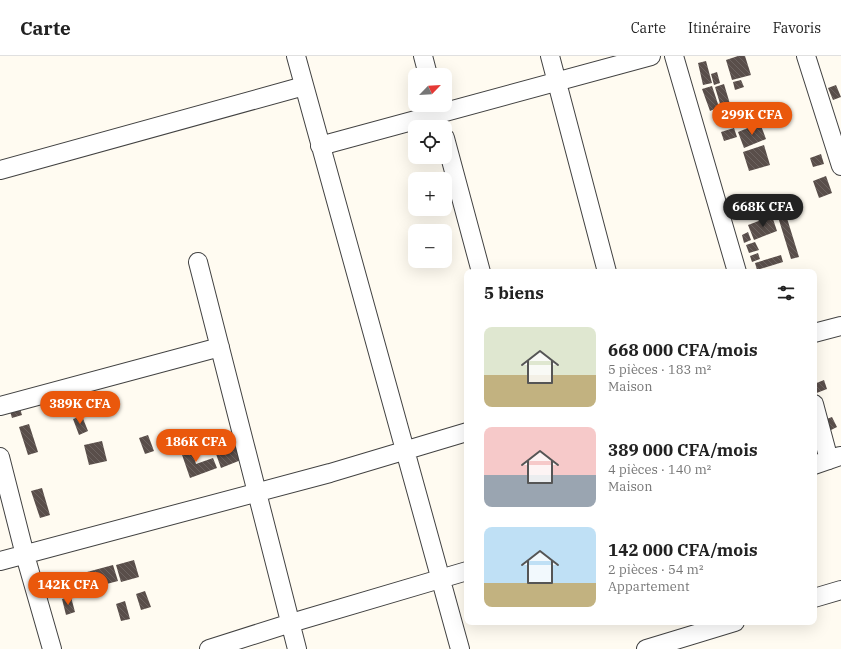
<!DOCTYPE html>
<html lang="fr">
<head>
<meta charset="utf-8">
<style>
  :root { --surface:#fff; --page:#f6f6f6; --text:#222; --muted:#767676; --line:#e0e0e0; --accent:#ea580c }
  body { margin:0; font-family:"IBM Plex Serif",serif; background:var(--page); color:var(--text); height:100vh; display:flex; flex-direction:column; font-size:15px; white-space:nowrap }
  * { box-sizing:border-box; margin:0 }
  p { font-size:13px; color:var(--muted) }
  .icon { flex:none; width:22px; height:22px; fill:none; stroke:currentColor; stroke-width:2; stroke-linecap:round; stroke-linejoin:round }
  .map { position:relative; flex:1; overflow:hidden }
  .panel { position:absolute; left:464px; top:213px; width:353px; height:356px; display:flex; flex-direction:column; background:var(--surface); border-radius:8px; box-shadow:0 4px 16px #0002 }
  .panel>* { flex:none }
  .needle { width:26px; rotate:65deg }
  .fabs { position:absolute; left:408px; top:12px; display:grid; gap:8px }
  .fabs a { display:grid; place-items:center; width:44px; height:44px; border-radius:8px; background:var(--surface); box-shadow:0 4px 16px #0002; font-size:20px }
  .price { position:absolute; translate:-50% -34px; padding:0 9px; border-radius:14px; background:var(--accent); color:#fff; font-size:13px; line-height:26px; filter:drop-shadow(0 1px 2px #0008) }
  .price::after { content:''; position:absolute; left:50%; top:24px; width:12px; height:9px; margin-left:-6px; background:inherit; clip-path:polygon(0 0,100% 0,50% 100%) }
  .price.on { background:#222; color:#fff }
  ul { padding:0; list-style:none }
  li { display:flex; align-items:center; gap:12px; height:100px; padding:0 20px }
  li span { display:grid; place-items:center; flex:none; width:112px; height:80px; border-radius:8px; color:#555 }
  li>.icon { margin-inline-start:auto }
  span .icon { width:48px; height:48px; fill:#fffc; stroke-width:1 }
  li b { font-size:17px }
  h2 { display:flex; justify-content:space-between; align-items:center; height:48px; padding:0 20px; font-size:17px }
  header { display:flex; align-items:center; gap:24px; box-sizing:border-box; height:56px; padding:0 20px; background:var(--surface); border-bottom:1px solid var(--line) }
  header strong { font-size:19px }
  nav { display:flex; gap:22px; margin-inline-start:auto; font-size:14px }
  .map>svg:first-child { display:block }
  .building { fill:url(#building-back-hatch) }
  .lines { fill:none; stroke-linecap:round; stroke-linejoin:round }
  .minor-casing { stroke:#424242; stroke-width:20 }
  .minor { stroke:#fff; stroke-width:18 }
</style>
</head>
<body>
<header>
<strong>Carte</strong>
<nav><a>Carte</a><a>Itinéraire</a><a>Favoris</a></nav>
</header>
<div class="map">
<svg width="841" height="593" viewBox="0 0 841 593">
  <defs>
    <pattern id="building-back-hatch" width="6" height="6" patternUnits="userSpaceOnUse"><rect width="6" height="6" fill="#594e4a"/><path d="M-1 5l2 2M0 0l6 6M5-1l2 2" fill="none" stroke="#6c6360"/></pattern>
  </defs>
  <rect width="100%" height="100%" fill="#fffbf1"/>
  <path class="building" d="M738,0h7l6,19 -19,5 -6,-20z
    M706,5l6,22 -9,2 -5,-22z
    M717,16l3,11 -6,2 -3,-11z
    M741,24l3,7 -9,3 -2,-8z
    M724,28l6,20 -9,3 -6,-20z
    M836,29l5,12 -8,3 -5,-12z
    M712,30l7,21 -9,4 -8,-22z
    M760,67l6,16 -22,9 -6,-16z
    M734,72l3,9 -13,4 -3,-9z
    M764,89l6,20 -21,6 -6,-19z
    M821,98l3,10 -11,3 -3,-9z
    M826,120l6,17 -13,5 -6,-17z
    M786,159l13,42 -8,2 -13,-42z
    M772,160l5,15 -23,9 -6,-15z
    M748,176l3,8 -7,3 -2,-8z
    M755,186l4,8 -10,3 -3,-8z
    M758,197l2,6 -8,3 -2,-6z
    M781,199l2,7 -26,8 -2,-7z
    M824,324l3,9 -13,5v-10z
    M18,346l4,13 -10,3 -4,-13z
    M82,360l6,15 -9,4 -6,-16z
    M832,361l5,10 -8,4 -5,-11z
    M29,368l9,28 -10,3 -9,-28z
    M148,379l6,16 -9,3 -6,-16z
    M232,380l9,24 -20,8 -9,-25z
    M102,385l5,20 -18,4 -5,-20z
    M191,390l5,18 17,-6 4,10 -27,10 -10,-29z
    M42,432l8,27 -10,3 -9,-27z
    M134,504l5,17 -18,5 -5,-17z
    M113,509l5,16 -53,14 -4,-16z
    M145,535l6,16 -10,3 -5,-16z
    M71,541l4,15 -9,3 -4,-16z
    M125,545l5,18 -9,2 -5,-17z"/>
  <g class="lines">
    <defs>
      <path id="minor" d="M296,0l164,593
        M423,0l5,19
        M550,0l57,216
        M674,0l63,216
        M806,0l35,110
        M445,82l36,134
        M320,90l331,-90
        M0,114l304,-84
        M198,206l99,387
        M814,277l27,-7
        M814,348l15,56
        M0,350l220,-59
        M0,401l25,98 27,94
        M814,409l26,-9
        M0,505l330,-88 137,-41
        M814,542l27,-8
        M209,593l82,-26 176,-52
        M646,593l89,-27"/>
    </defs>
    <use href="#minor" class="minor-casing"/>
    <use href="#minor" class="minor"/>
  </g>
</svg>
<div class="fabs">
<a><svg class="needle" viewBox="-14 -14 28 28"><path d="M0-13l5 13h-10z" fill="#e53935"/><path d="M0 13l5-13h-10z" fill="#767676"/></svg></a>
<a><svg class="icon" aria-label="locate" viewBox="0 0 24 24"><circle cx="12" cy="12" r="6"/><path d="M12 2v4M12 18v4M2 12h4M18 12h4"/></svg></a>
<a>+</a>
<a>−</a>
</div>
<b class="price" style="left:752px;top:80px">299K CFA</b>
<b class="price on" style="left:763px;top:172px">668K CFA</b>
<b class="price" style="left:80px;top:369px">389K CFA</b>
<b class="price" style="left:196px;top:407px">186K CFA</b>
<b class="price" style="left:68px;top:550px">142K CFA</b>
<section class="panel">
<h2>5 biens<svg class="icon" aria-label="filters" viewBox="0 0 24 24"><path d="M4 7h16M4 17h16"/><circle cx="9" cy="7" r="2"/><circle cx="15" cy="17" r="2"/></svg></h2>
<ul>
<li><span style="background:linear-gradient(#dfe7d0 60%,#c2b280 0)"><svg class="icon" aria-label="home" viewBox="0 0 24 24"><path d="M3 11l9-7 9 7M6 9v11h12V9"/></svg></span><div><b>668 000 CFA/mois</b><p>5 pièces · 183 m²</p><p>Maison</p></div></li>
<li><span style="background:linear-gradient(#f6c9c9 60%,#9aa5b1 0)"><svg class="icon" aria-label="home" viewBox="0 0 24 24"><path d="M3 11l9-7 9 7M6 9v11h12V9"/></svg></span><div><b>389 000 CFA/mois</b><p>4 pièces · 140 m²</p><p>Maison</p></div></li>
<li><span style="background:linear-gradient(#bfe0f5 70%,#c2b280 0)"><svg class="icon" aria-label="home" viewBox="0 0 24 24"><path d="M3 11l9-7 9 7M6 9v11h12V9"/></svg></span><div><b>142 000 CFA/mois</b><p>2 pièces · 54 m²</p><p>Appartement</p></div></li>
</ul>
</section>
</div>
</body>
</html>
